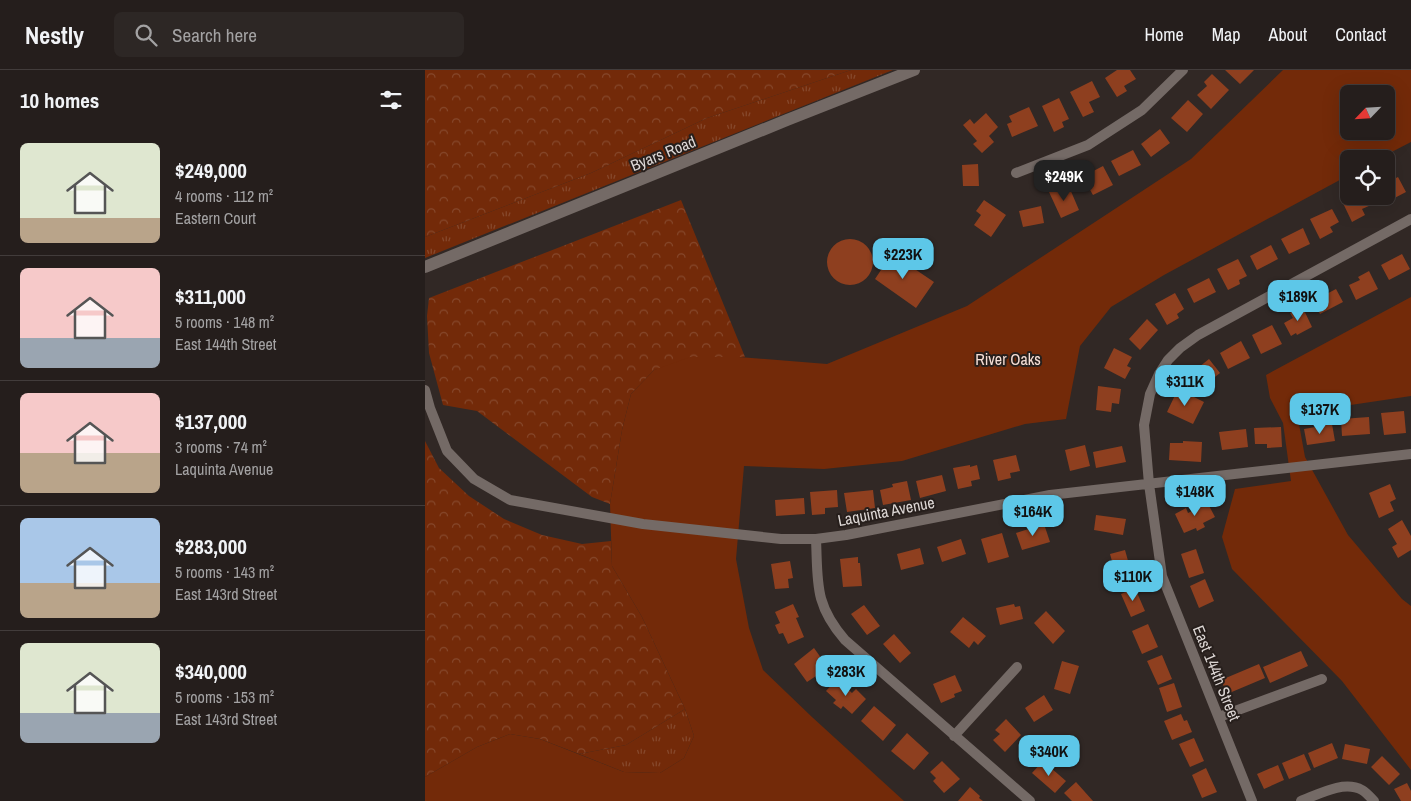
<!DOCTYPE html>
<html lang="en">
<head>
<meta charset="utf-8">
<style>
  :root { --surface:#251e1c; --page:#2d2725; --text:#f1f3f6; --muted:#a3a2a3; --line:#423c3b; --accent:#5dc7e8 }
  body { margin:0; font-family:"Archivo Narrow",sans-serif; background:var(--page); color:var(--text); height:100vh; display:flex; flex-direction:column; font-size:19px; white-space:nowrap }
  * { box-sizing:border-box; margin:0 }
  p { font-size:16px; color:var(--muted) }
  .icon { flex:none; width:28px; height:28px; fill:none; stroke:currentColor; stroke-width:2; stroke-linecap:round; stroke-linejoin:round }
  .map { position:relative; flex:1; overflow:hidden }
  .side { display:flex; flex-direction:column; background:var(--surface); width:425px }
  .side>* { flex:none }
  .needle { width:32px; rotate:245deg }
  .buttons { position:absolute; left:915px; top:15px; display:grid; gap:10px }
  .buttons a { display:grid; place-items:center; width:55px; height:55px; border-radius:8px; background:var(--surface); box-shadow:0 5px 20px #0002,0 0 0 1px var(--line); font-size:25px }
  .price { position:absolute; translate:-50% -42px; padding:0 11px; border-radius:10px; background:var(--accent); color:#111; font-size:16px; line-height:32px; filter:drop-shadow(0 1px 2px #0008) }
  .price::after { content:''; position:absolute; left:50%; top:30px; width:15px; height:11px; margin-left:-8px; background:inherit; clip-path:polygon(0 0,100% 0,50% 100%) }
  .price.current { background:#222; color:#fff }
  ul { padding:0; list-style:none }
  li { display:flex; align-items:center; gap:15px; height:125px; padding:0 20px }
  li+li { border-top:1px solid var(--line) }
  li span { display:grid; place-items:center; flex:none; width:140px; height:100px; border-radius:8px; color:#555 }
  li>.icon { margin-inline-start:auto }
  span .icon { width:60px; height:60px; fill:#fffc; stroke-width:1 }
  li b { font-size:21px }
  h2 { display:flex; justify-content:space-between; align-items:center; height:60px; padding:0 20px; font-size:21px }
  header { display:flex; align-items:center; gap:30px; box-sizing:border-box; height:70px; padding:0 25px; background:var(--surface); border-bottom:1px solid var(--line) }
  header strong { font-size:24px }
  nav { display:flex; gap:28px; margin-inline-start:auto; font-size:18px }
  .search { width:350px; height:45px; background:var(--page); display:flex; align-items:center; gap:12px; box-sizing:border-box; padding:0 18px; border-radius:8px; color:var(--muted); font-size:19px }
  main { display:flex; flex:1; min-height:0 }
  .map>svg:first-child { display:block }
  .grass { fill:url(#grass-tufts) }
  .forest { fill:url(#forest-crowns) }
  .green { fill:#732a09; fill-rule:evenodd }
  .building { fill:#8e3f1f }
  .lines { fill:none; stroke-linecap:round; stroke-linejoin:round }
  .minor { stroke:#746a66; stroke-width:10 }
  .tertiary { stroke:#746a66; stroke-width:12 }
  .labels { text-anchor:middle; stroke-width:4; stroke-linejoin:round; paint-order:stroke }
  .street-label { font-size:16px; fill:#ddd7d5; stroke:#271f1c }
  .park-label { font-size:16px; fill:#f6ded5; stroke:#271f1c }
</style>
</head>
<body>
<header>
<strong>Nestly</strong>
<div class="search"><svg class="icon" aria-label="search" viewBox="0 0 24 24"><circle cx="10" cy="10" r="6"/><path d="M15 15l6 6"/></svg>Search here</div>
<nav><a>Home</a><a>Map</a><a>About</a><a>Contact</a></nav>
</header>
<main>
<section class="side">
<h2>10 homes<svg class="icon" aria-label="filters" viewBox="0 0 24 24"><path d="M4 7h16M4 17h16"/><circle cx="9" cy="7" r="2"/><circle cx="15" cy="17" r="2"/></svg></h2>
<ul>
<li><span style="background:linear-gradient(#dfe7d0 75%,#b9a48a 0)"><svg class="icon" aria-label="home" viewBox="0 0 24 24"><path d="M3 11l9-7 9 7M6 9v11h12V9"/></svg></span><div><b>$249,000</b><p>4 rooms · 112 m²</p><p>Eastern Court</p></div></li>
<li><span style="background:linear-gradient(#f6c9c9 70%,#9aa5b1 0)"><svg class="icon" aria-label="home" viewBox="0 0 24 24"><path d="M3 11l9-7 9 7M6 9v11h12V9"/></svg></span><div><b>$311,000</b><p>5 rooms · 148 m²</p><p>East 144th Street</p></div></li>
<li><span style="background:linear-gradient(#f6c9c9 60%,#b9a48a 0)"><svg class="icon" aria-label="home" viewBox="0 0 24 24"><path d="M3 11l9-7 9 7M6 9v11h12V9"/></svg></span><div><b>$137,000</b><p>3 rooms · 74 m²</p><p>Laquinta Avenue</p></div></li>
<li><span style="background:linear-gradient(#a9c7e8 65%,#b9a48a 0)"><svg class="icon" aria-label="home" viewBox="0 0 24 24"><path d="M3 11l9-7 9 7M6 9v11h12V9"/></svg></span><div><b>$283,000</b><p>5 rooms · 143 m²</p><p>East 143rd Street</p></div></li>
<li><span style="background:linear-gradient(#dfe7d0 70%,#9aa5b1 0)"><svg class="icon" aria-label="home" viewBox="0 0 24 24"><path d="M3 11l9-7 9 7M6 9v11h12V9"/></svg></span><div><b>$340,000</b><p>5 rooms · 153 m²</p><p>East 143rd Street</p></div></li>
</ul>
</section>
<div class="map">
<svg width="986" height="731" viewBox="0 0 986 731">
  <defs>
    <pattern id="grass-tufts" width="24" height="20" patternUnits="userSpaceOnUse" patternTransform="scale(1.25)"><rect width="24" height="20" fill="#732a09"/><path d="M3 7l-1-3M5 7V3M7 7l1-3M15 17l-1-3M17 17v-4M19 17l1-3" fill="none" stroke="#86482c"/></pattern>
    <pattern id="forest-crowns" width="20" height="18" patternUnits="userSpaceOnUse" patternTransform="scale(1.25)"><rect width="20" height="18" fill="#732a09"/><path d="M2 6a3 3 0 1 1 6 0M12 15a3 3 0 1 1 6 0" fill="none" stroke="#86482c"/></pattern>
  </defs>
  <rect width="100%" height="100%" fill="#312825"/>
  <path class="grass" d="M426,0h42l-468,188v-21l166,-64 116,-55z
    M260,639l9,27 -10,22 -24,15 -36,-1 -45,-18 47,-9z"/>
  <path class="forest" d="M0,0h426l-144,48 -116,55 -166,64z
    M256,130l64,157h-6l-85,13 -23,24 -9,36 -12,74 -18,-7 -115,-86 -34,-6 -14,-52 -2,-37 2,-18z
    M0,371l14,27 30,28 35,23 38,16 40,9 29,-3 1,25 30,51 43,92 -59,36 -47,9 -39,-15 -30,-5 -33,13 -52,30z"/>
  <path class="green" d="M858,0h128v72l-33,17h-29v16l-185,100 -53,32 -31,39 -14,73 -41,5 -123,37 -78,8 -80,-3 -8,93 13,69 14,42 49,47 92,84h-479v-24l52,-30 33,-13 30,5 84,33 36,1 24,-15 10,-22 -9,-27 -43,-92 -30,-51 -2,-62 12,-74 9,-36 23,-24 36,-13h49l88,7 140,-58 224,-147zM924,24h37v37h-37z
    M986,227v99l-114,17 8,44 43,78 54,64 9,7v164l-69,-89 -110,-112 -10,-32 13,-48 56,-8 -8,-58 -13,-25 -4,-23z"/>
  <path class="building" d="M692,0h13l6,9 -12,7 3,5 -10,6 -12,-19z
    M800,0h29l-14,14z
    M787,4l17,16 -18,19 -14,-14 10,-9 -3,-4z
    M667,11l8,16 -11,5 5,10 -11,5 -13,-25z
    M634,28l10,21 -7,3 2,5 -10,5 -12,-26z
    M763,30l15,14 -16,18 -16,-14z
    M604,37l9,19 -26,11 -5,-13 5,-2 -3,-6z
    M561,43l12,14 -9,9 5,6 -12,11 -9,-9 4,-3 -14,-16 7,-6 4,5z
    M735,59l10,14 -19,14 -10,-13z
    M708,80l8,15 -22,11 -8,-15z
    M553,94l1,22h-16l-1,-21z
    M678,96l10,19 -20,10 -4,-7 -5,2 -6,-11z
    M973,107l8,15 -21,11 -4,-7h5v-13z
    M635,117l2,6 8,-4 9,21 -18,8 -12,-26z
    M927,126h14l5,9 -9,4 3,6 -13,7 -10,-21z
    M559,130l22,15 -15,22 -17,-12 7,-10 -5,-4z
    M616,136l3,17 -21,4 -4,-16z
    M907,139l7,13 -9,5 3,5 -13,7 -10,-20z
    M878,158l7,16 -21,10 -8,-15z
    M402 192a23 23 0 1 1 46 0a23 23 0 1 1-46 0Z
    M846,175l7,14 -21,11 -7,-14z
    M466,183l43,29 -18,26 -41,-29 6,-9 -6,-4 7,-10 5,3z
    M977,184l8,15 -21,11 -8,-15z
    M813,189l9,17 -8,4 1,4 -12,6 -11,-21z
    M944,201l9,18 -22,11 -7,-15 11,-5 -2,-3z
    M784,208l7,14 -22,11 -7,-14z
    M911,219l7,13 -23,12 -7,-13z
    M750,223l9,16 -7,5 2,4 -12,7 -12,-21z
    M877,236l10,21 -15,8 -1,-2 -5,3 -7,-13 9,-5 -3,-5z
    M722,249l11,11 -18,20 -11,-11z
    M847,255l10,19 -21,10 -9,-19z
    M816,271l9,17 -22,11 -8,-16z
    M689,278l18,9 -5,9 4,2 -6,11 -21,-11z
    M784,289l11,14 -19,15 -12,-13z
    M673,316l23,3 -2,15 -7,-1 -1,9 -15,-2z
    M753,319l26,13 -11,22 -26,-12z
    M979,341l2,22 -22,2 -3,-22z
    M944,347l1,17 -28,2 -1,-17z
    M907,354l3,17 -28,4 -3,-16z
    M856,357l1,20 -15,1v-4h-12l-1,-16z
    M821,359l2,18 -26,3 -3,-18z
    M758,371l19,1 -1,20 -32,-2 1,-17h13z
    M660,375l5,21 -20,5 -5,-21z
    M697,376l4,16 -30,6 -3,-16z
    M591,385l4,16 -10,2 1,5 -13,3 -5,-21z
    M545,395v2l7,-2 3,14 -9,2 1,5 -14,3 -5,-21z
    M517,405l4,16 -26,7 -4,-17z
    M482,411l4,19 -28,5 -3,-15 13,-3 -1,-3z
    M965,414l6,15 -6,3 4,9 -15,7 -10,-25z
    M412,420l1,17 -13,1v6l-13,1 -2,-23z
    M448,420l2,18 -28,4 -3,-19z
    M379,428l1,16 -29,2 -1,-16z
    M781,430l9,17 -12,6 2,4 -8,4 -1,-3 -12,5 -9,-19 11,-6 2,5 6,-3 -1,-3z
    M671,445l30,4 -3,16 -29,-5z
    M977,450l9,16v14l-13,8 -6,-11 5,-3 -9,-15z
    M619,454l6,18 -28,8 -6,-17z
    M577,463l7,24 -21,6 -7,-24z
    M536,469l5,15 -24,8 -5,-15z
    M495,478l4,16 -23,6 -4,-16z
    M771,479l8,24 -15,5 -8,-24z
    M700,480l7,25 -15,4 -7,-25z
    M433,487v6h2l2,23 -19,1 -3,-28z
    M365,491l3,17 -5,1 1,9 -14,1 -4,-25z
    M780,509l9,22 -15,7 -9,-22z
    M710,518l10,23 -14,6 -10,-23z
    M368,534l6,13 -3,1 8,19 -16,7 -5,-11 -4,1 -4,-9 5,-2 -5,-11z
    M589,534l1,3 5,-1 3,13 -23,6 -4,-17z
    M439,535l16,21 -13,9 -16,-21z
    M621,541l19,20 -12,13 -19,-21z
    M538,547l23,19 -8,9 -4,-4 -5,7 -19,-16z
    M723,554l10,23 -16,7 -10,-23z
    M469,564l17,19 -11,10 -17,-19z
    M389,578l10,14 -2,2 5,6 -7,6 -1,-2 -12,8 -13,-18z
    M876,581l7,15 -38,17 -7,-16z
    M737,585l10,24 -14,6 -11,-24z
    M637,591l17,5 -9,28 -16,-5z
    M834,594l6,14 -38,16 -6,-14z
    M530,605l7,16 -8,3 1,3 -14,6 -8,-19z
    M412,609l15,14 4,-4 10,10 -14,15 -9,-8 -2,3 -8,-6 3,-3 -10,-9z
    M749,613l8,24 -15,5 -8,-24z
    M619,625l9,15 -19,12 -9,-14z
    M449,636l22,19 -13,16 -22,-20z
    M756,644l3,7 3,-1 5,12 -20,8 -8,-19z
    M581,649l15,16 -16,17 -12,-12 7,-6 -5,-4z
    M482,663l22,20 -15,17 -23,-19z
    M769,668l10,23 -14,6 -11,-23z
    M907,673l6,15 -24,10 -6,-15z
    M920,674l25,5 -3,15 -25,-5z
    M879,684l7,16 -22,9 -7,-16z
    M957,686l18,18 -11,11 -18,-18z
    M517,691l18,18 -16,14 -11,-12 3,-3 -6,-6z
    M618,691l23,20 -11,12 -23,-20z
    M853,695l6,15 -20,9 -7,-15z
    M781,698l11,24 -15,6 -10,-23z
    M651,712l17,19h-21l-8,-8z
    M982,713l4,8v10h-10l-7,-12z
    M545,717l10,9 -1,2 4,3h-25z"/>
  <g class="lines">
    <path class="minor" d="M591,103l72,-28 54,-35 41,-40
      M0,320l5,18 17,43 27,28 36,21 133,24 138,15h35l30,-4 204,-40 361,-41
      M391,469c2,44 -2,65 29,101l185,161
      M794,647l103,-38
      M529,666l63,-69
      M827,731l-90,-225 -13,-92 -5,-59 6,-31 9,-20 9,-14 12,-12 18,-13 213,-116
      M876,731c18,-7 43,-21 61,-11 5,3 8,7 12,11"/>
    <path class="tertiary" d="M0,197l362,-147 127,-50"/>
  </g>
  <g class="labels">
    <g class="street-label">
      <text transform="translate(238 83) rotate(-22)" y="6">Byars Road</text>
      <text transform="translate(461 441) rotate(-11)" y="6">Laquinta Avenue</text>
      <text transform="translate(792 603) rotate(68)" y="6">East 144th Street</text>
    </g>
    <g class="park-label">
      <text x="583" y="295">River Oaks</text>
    </g>
  </g>
</svg>
<div class="buttons">
<a><svg class="needle" viewBox="-14 -14 28 28"><path d="M0-13l5 13h-10z" fill="#e53935"/><path d="M0 13l5-13h-10z" fill="#a3a2a3"/></svg></a>
<a><svg class="icon" aria-label="locate" viewBox="0 0 24 24"><circle cx="12" cy="12" r="6"/><path d="M12 2v4M12 18v4M2 12h4M18 12h4"/></svg></a>
</div>
<b class="price current" style="left:639px;top:132px">$249K</b>
<b class="price" style="left:478px;top:210px">$223K</b>
<b class="price" style="left:873px;top:252px">$189K</b>
<b class="price" style="left:760px;top:337px">$311K</b>
<b class="price" style="left:895px;top:365px">$137K</b>
<b class="price" style="left:770px;top:447px">$148K</b>
<b class="price" style="left:608px;top:467px">$164K</b>
<b class="price" style="left:708px;top:532px">$110K</b>
<b class="price" style="left:421px;top:627px">$283K</b>
<b class="price" style="left:624px;top:707px">$340K</b>
</div>
</main>
</body>
</html>
